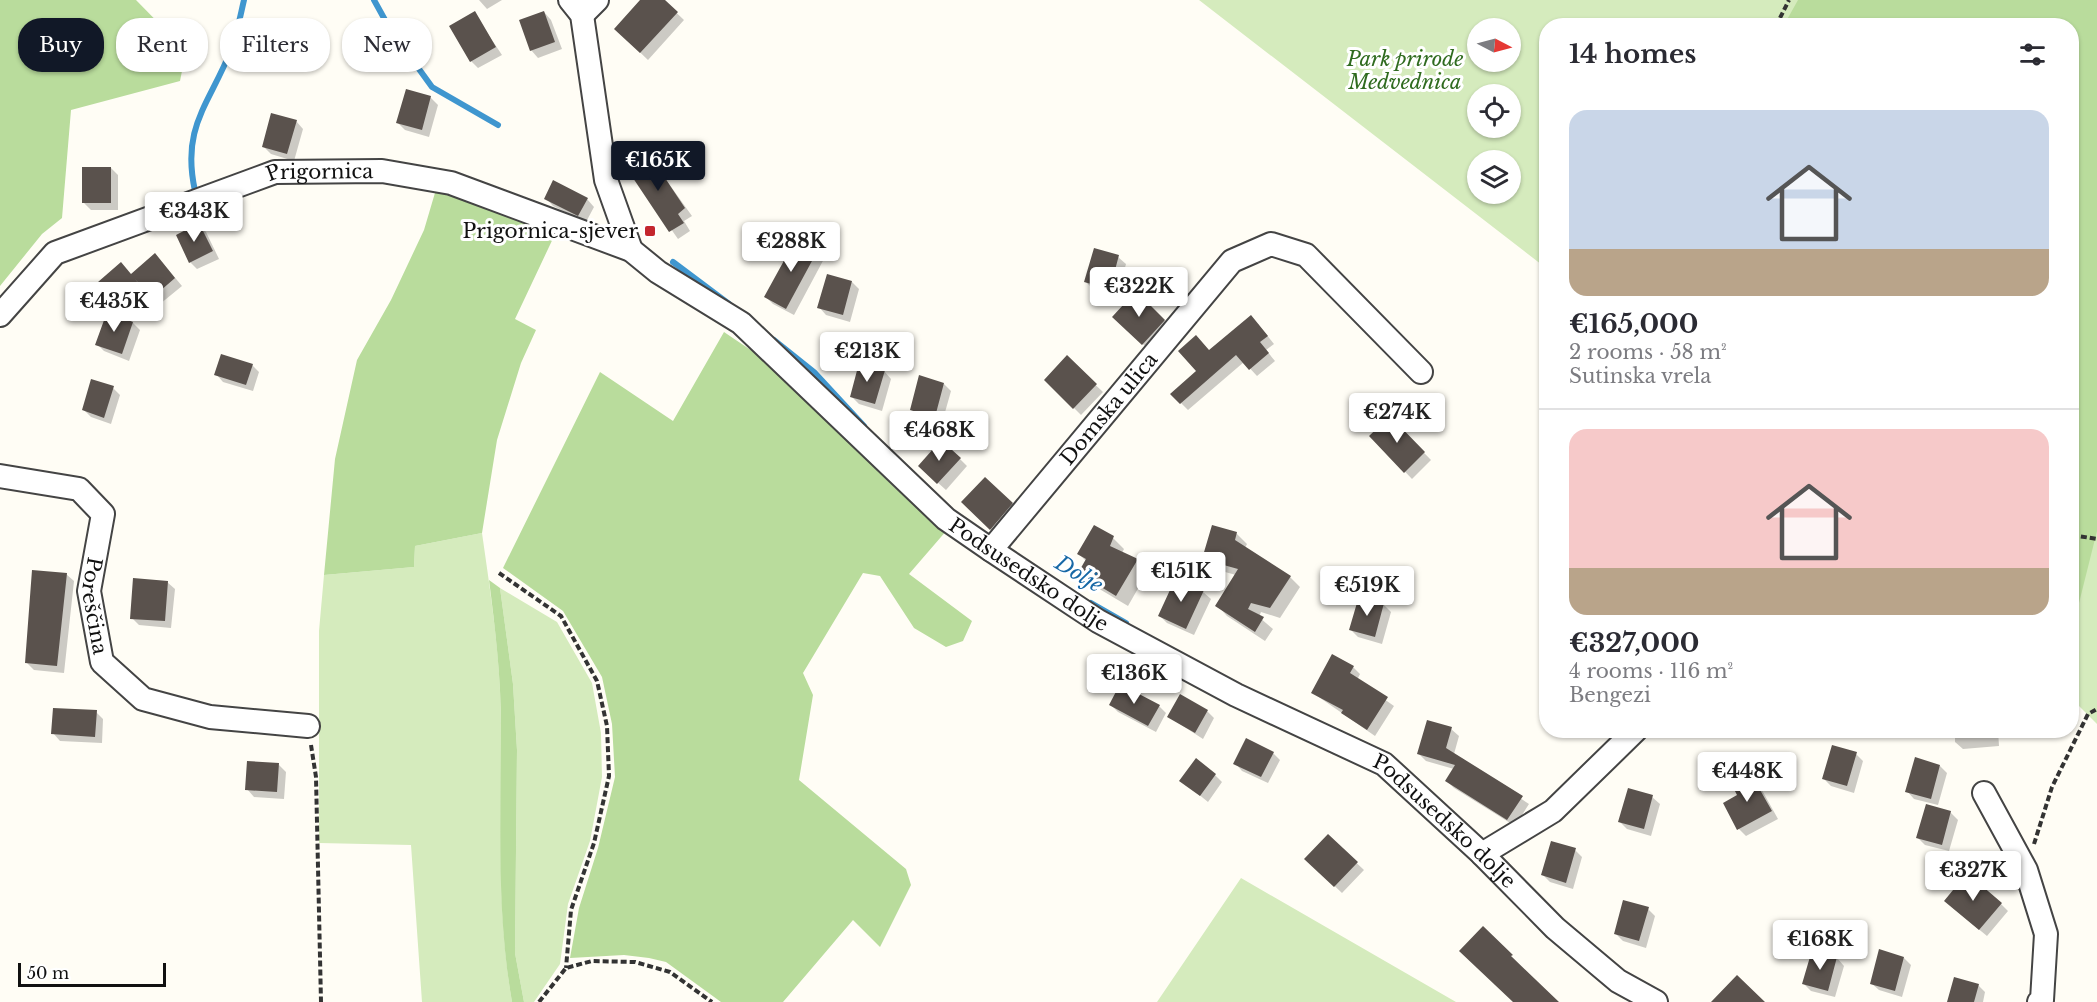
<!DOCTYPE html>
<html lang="en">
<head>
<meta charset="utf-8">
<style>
  :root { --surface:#fff; --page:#f2f2f3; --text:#2b2b33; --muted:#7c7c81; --line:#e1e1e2; --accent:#111827 }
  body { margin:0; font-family:"Libre Baskerville",serif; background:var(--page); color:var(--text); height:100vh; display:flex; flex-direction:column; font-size:22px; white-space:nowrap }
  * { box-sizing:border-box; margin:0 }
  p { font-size:20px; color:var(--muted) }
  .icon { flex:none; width:33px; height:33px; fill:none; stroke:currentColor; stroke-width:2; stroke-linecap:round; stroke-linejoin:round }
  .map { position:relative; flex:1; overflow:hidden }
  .side { position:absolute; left:1539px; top:18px; width:540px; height:720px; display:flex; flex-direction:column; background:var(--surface); border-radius:24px; box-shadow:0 2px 4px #0004 }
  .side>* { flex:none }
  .banner { position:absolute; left:18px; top:18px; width:570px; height:54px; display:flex; gap:12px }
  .needle { width:39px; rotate:96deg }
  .buttons { position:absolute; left:1467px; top:18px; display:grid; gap:12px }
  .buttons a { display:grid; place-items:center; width:54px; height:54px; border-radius:50%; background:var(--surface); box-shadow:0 2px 4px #0004; font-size:30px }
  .scale { position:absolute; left:18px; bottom:15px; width:148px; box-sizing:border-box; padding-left:6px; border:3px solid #111; border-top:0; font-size:16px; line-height:21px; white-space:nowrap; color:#111; -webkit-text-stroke:4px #fff; paint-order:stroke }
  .price { position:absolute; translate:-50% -51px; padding:0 14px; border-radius:6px; background:#fff; color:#222; font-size:20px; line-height:39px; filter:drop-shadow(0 2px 3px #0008) }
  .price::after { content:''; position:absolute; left:50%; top:36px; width:18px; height:14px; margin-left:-9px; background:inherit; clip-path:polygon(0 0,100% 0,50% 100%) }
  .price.active { background:var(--accent); color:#fff }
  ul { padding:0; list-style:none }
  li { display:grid; align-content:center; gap:12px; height:318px; padding:0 30px }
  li+li { border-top:2px solid var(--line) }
  li span { display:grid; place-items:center; height:186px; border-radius:18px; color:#555 }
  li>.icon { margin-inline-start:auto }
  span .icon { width:108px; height:108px; fill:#fffc; stroke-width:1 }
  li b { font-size:26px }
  h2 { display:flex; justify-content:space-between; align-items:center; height:72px; padding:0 30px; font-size:26px }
  .chip { padding:0 21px; border-radius:24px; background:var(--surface); box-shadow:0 2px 4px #0004; font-size:21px; line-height:54px }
  .chip.active { background:var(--accent); color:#fff }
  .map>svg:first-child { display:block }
  .green { fill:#d5ebbd; fill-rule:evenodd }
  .forest { fill:#b9dc9c }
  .shadow { fill:#0003 }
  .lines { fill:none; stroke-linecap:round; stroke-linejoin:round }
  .stream { stroke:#3f96cf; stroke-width:6 }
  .building { fill:#5a524d }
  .minor-casing { stroke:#444; stroke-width:26 }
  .path { stroke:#333; stroke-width:4; stroke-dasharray:6 3; stroke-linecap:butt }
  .minor { stroke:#fff; stroke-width:22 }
  .poi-dot { fill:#c4262e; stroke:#fff; stroke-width:2 }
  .labels { text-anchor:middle; stroke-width:6; stroke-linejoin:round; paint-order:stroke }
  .park-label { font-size:20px; font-style:italic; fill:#2f6b1f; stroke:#fff }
  .street-label { font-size:20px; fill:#111; stroke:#fff }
  .poi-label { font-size:20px; fill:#111; stroke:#fff; text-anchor:end }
  .water-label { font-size:21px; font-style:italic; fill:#1768a6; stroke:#fff }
</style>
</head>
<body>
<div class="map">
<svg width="2097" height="1002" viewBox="0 0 2097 1002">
  <rect width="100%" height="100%" fill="#fffdf5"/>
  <path class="green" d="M1199,0h898v724l-25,-25v-673h-526v242zM1478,28h32v34h-32zM1478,94h32v34h-32zM1478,160h32v34h-32z
    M482,533c9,63 19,128 19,191 1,94 -5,185 11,278h-90l-11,-157 -92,-2v-212l5,-56 90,-8 1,-21z
    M500,588l57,34 35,61 9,50 1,44 -12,64 -22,63 -8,60 -26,38h-10l-9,-49 2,-203 -4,-66z
    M1241,878l215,124h-299z"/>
  <path class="forest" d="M0,0h136l50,51 -6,30 -109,29 -9,108 -20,16 -42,52z
    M1798,0h299v531l-24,96 -1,-601 -288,-1z
    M437,186l120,44 -42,89 21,11 -15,33 -24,77 -15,93 -67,13 -1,21 -90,8 11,-116 22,-99 34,-60 33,-70z
    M724,332l62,42 109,114 52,42 -38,44 63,47 -9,20 -17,6 -32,-19 -34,-52 -17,-3 -60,100 10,22 -14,85 107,89 5,16 -31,62 -27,-27 -70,82h-62l-55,-40 -17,-4 -25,-3 -54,3 9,-50 19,-60 17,-71 -3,-53 -10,-47 -39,-66 -60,-43 97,-196 73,49z
    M489,580l11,8 13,96 4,66 -2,203 9,49h-12c-16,-92 -11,-184 -11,-277 0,-48 -6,-98 -12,-145z"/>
  <path class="shadow" d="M479,0h23l-15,9z
    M642,0h21l21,20 -36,40 -25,-24z
    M544,12l7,8 11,29 -24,9 -7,-8z
    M474,13l28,42 -24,13 -7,-7z
    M430,97l8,8 -9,32 -24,-7 -7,-7z
    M296,121l7,8 -9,32 -23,-7 -7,-7z
    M649,156l43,60 -8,5 6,10 -12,8 -49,-70z
    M111,168l7,7v35h-27l-7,-7z
    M546,198l41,1 7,8 -8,15 -33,-16z
    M199,225l7,7 13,27 -22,10 -7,-7z
    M818,250l7,7 -31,58 -21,-11 -7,-7z
    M1118,257l8,7 -9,32 -24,-7 -7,-7z
    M162,262l20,24 -22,18 -13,-13 -22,19 -25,-28 31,-7z
    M852,282l7,7 -9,33 -24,-7 -7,-8z
    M1136,294l36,34 -22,23 -36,-35z
    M108,314l25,9 7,7 -11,31 -25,-10 -7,-7z
    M1258,324l16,20 -8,6 9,11 -18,15 -13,-14 -56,48 -7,-7 17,-32z
    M1067,358l36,34 -22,23 -35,-35z
    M252,365l7,7 -6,19 -30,-9 -7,-8z
    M884,371l7,8 -9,32 -23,-7 -7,-7z
    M944,384l7,7 -9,32 -23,-6 -8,-8z
    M113,388l7,7 -9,29 -20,-7 -7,-7z
    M1390,418l41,42 -19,19 -41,-43z
    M960,459l7,7 -21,24 -19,-17z
    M985,479l34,32 -21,25 -35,-34z
    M1236,533l11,11 -2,4 45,29 10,10 -20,31 -19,-6 -2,5 14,12 -8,12 -38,-25 -10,-11 19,-30 -22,-6 -10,-10z
    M1113,538l11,11 -2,4 15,7 11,11 -20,35 -37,-22 -11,-11 6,-12 -7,-7z
    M66,574l8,7 -10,92 -30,-3 -7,-7z
    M1177,579l26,13 8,7 -17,36 -27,-12 -7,-7z
    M167,582l8,7 -4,39 -32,-3 -7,-7z
    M1383,604l8,8 -9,32 -24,-7 -7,-7z
    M1353,667l7,7 -3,6 37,26 -19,30 -62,-43z
    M1111,705l48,1 7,7 -10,19 -38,-20z
    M1207,711l7,7 -11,21 -34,-22z
    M96,712l7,7 -1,24 -42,-2 -7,-8z
    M1451,729l8,7 -5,18 75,50 -14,22 -61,-38 -7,-7 7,-12 -28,-8 -7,-7z
    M1955,730h43l1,16 -36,3 -8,-7z
    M1273,753l7,7 -12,23 -26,-12 -7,-8z
    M1856,754l7,7 -9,32 -23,-7 -7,-7z
    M279,765l7,7 -2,27 -30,-2 -7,-8z
    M1940,766l7,7 -9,32 -24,-6 -7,-8z
    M1215,775l7,7 -14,20 -27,-22z
    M1751,776l7,7 20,36 -32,17 -7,-7v-33z
    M1652,797l8,7 -9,32 -24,-7 -7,-7z
    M1950,812l8,8 -9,31 -24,-6 -7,-7z
    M1328,836l36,34 -22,23 -36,-34z
    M1575,850l7,7 -9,32 -23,-7 -7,-7z
    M2001,904l7,7 -21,25 -34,-28z
    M1648,909l7,7 -9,32 -23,-7 -7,-7z
    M1813,952l24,6 7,8 -9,31 -24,-6 -7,-7z
    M1904,958l7,7 -9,32 -23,-7 -8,-7z
    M1978,985l7,7 -2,10h-35z"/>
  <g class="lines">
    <path class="stream" d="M374,0l16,29 42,58 66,38
      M195,191c-14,-64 14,-86 36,-141 6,-16 9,-33 13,-50
      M673,262l56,42
      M774,340l40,32 50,54
      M1091,603l35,20"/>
  </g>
  <path class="building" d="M640,0h25l13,12 -38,41 -26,-24z
    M475,11l21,36 -26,15 -21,-36z
    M544,11l11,31 -25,9 -11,-31z
    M406,89l25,7 -9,34 -26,-7z
    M271,113l26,7 -10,34 -25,-7z
    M649,154l36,54 -7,6 6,9 -15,9 -42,-63z
    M82,167h29v36h-29z
    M553,180l35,18 -10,18 -34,-17z
    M199,223l14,28 -24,12 -13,-28z
    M797,237l22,11 -33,61 -22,-12z
    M1094,248l25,7 -9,34 -26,-7z
    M155,253l20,25 -23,20 -17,-19 4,5 -23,20 -18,-22 23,-20 10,12z
    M827,274l25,7 -9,34 -26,-7z
    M1136,291l29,29 -23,25 -30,-28z
    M107,312l26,10 -11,32 -27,-9z
    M1251,315l17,21 -8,6 9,11 -20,17 -13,-15 -56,49 -10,-10 26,-23 -18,-20 18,-16 13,15z
    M221,354l32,10 -7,21 -32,-10z
    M1067,355l30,29 -24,25 -29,-29z
    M859,363l26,7 -10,34 -25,-7z
    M919,375l25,8 -9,34 -25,-7z
    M91,379l23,7 -10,32 -22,-8z
    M1390,416l35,36 -21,21 -35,-37z
    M941,440l20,18 -24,26 -19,-18z
    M985,477l28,26 -23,27 -29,-28z
    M1094,525l20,11 -4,10 28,13 -22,37 -38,-23 8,-14 -9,-5z
    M1212,525l25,7 -2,8 56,36 -21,32 -19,-5 -3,6 16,8 -9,15 -40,-26 23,-37 -36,-10z
    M32,570l35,3 -10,93 -32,-3z
    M1176,577l28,13 -18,39 -28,-13z
    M133,578l35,3 -3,40 -35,-2z
    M1359,596l25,7 -9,34 -26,-7z
    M1332,654l22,12 -4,7 38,24 -21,33 -26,-17 2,-3 -32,-17z
    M1120,684l40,21 -12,21 -39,-21z
    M1180,694l28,16 -13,23 -28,-16z
    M53,708l44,2 -2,27 -44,-3z
    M1427,720l25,7 -6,21 77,48 -16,24 -62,-39 10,-16 -38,-11z
    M1246,738l28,14 -13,25 -28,-13z
    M1832,745l25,7 -10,34 -25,-7z
    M1915,757l25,8 -9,34 -26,-7z
    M1196,758l20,16 -16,22 -21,-15z
    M247,761l32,2 -2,29 -32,-2z
    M1751,774l21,37 -35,19 -14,-27 14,-8 -5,-10z
    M1628,788l25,7 -9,34 -26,-7z
    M1926,804l25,7 -9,34 -26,-7z
    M1328,834l30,28 -24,25 -30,-28z
    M1551,841l25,7 -10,35 -25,-8z
    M1967,873l35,30 -23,27 -35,-29z
    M1623,900l26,7 -10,34 -25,-7z
    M1483,926l30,29 -2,1 48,46h-46l-54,-51z
    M1879,949l25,8 -9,34 -25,-7z
    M1812,950l25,7 -9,34 -26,-7z
    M1737,975l28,27h-54z
    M1954,977l25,7 -5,18h-27z"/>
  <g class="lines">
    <defs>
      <g id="minor">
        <path d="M570,0l12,15 24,165 25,70"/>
        <path d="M582,15l15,-15"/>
        <path id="s1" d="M0,315l55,-62 220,-81 107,-1 69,12 180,67 27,22 83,51 205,196 45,31 107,71 138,74 148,69 98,90 73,74 63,53 38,21"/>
        <path id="s2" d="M0,476l79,13 24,25 -14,77 13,71 41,37 67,18 98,9"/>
        <path id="s3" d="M991,550l241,-289 39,-17 35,11 115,117"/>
        <path d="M1984,793l42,77 20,64 -4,66 -3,2"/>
        <path d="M1482,854l71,-43 83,-81"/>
      </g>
    </defs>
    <use href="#minor" class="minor-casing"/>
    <path class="path" d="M1776,26l13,-26
      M2072,535l25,4
      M499,573l62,43 36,65 10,45 2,50 -15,67 -23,67 -5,58
      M311,745l5,32 5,225
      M2034,844l18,-57 36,-73 9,-5
      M539,1002l27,-34 26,-7 43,1 35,10 42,30"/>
    <use href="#minor" class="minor"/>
  </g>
  <rect class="poi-dot" x="644" y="225" width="12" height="12" rx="3"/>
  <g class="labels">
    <g class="park-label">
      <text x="1405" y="66">Park prirode<tspan x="1405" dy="23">Medvednica</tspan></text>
    </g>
    <g class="street-label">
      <text dy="7" stroke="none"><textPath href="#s1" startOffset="362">Prigornica</textPath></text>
      <text dy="7" stroke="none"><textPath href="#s3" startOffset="184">Domska ulica</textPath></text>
      <text dy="7" stroke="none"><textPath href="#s1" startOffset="1202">Podsusedsko dolje</textPath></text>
      <text dy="7" stroke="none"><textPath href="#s2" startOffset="208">Poreščina</textPath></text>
      <text dy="7" stroke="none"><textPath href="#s1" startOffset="1688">Podsusedsko dolje</textPath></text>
    </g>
    <g class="poi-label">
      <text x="638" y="238">Prigornica-sjever</text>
    </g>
    <g class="water-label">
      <text transform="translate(1079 574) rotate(31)" y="7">Dolje</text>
    </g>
  </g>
</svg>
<div class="buttons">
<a><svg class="needle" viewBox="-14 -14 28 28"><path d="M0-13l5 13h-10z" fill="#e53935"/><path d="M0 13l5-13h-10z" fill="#7c7c81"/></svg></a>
<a><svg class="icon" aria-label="locate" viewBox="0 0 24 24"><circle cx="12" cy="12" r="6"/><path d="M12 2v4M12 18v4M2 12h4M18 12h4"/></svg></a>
<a><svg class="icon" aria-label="layers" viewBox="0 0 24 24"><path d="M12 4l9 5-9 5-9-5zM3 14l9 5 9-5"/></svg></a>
</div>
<div class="scale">50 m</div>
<b class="price active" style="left:658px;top:192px">€165K</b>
<b class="price" style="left:194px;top:243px">€343K</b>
<b class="price" style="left:791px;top:273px">€288K</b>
<b class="price" style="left:1139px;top:318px">€322K</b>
<b class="price" style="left:114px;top:333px">€435K</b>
<b class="price" style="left:867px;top:383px">€213K</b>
<b class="price" style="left:1397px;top:444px">€274K</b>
<b class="price" style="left:939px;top:462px">€468K</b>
<b class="price" style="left:1181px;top:603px">€151K</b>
<b class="price" style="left:1367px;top:617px">€519K</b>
<b class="price" style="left:1134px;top:705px">€136K</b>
<b class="price" style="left:1747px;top:803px">€448K</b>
<b class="price" style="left:1973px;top:902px">€327K</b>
<b class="price" style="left:1820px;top:971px">€168K</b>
<div class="banner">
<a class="chip active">Buy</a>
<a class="chip">Rent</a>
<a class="chip">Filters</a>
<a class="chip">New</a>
</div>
<section class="side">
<h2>14 homes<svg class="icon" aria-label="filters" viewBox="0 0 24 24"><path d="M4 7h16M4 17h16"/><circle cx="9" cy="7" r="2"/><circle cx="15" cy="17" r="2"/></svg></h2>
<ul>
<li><span style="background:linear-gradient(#c9d6e8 75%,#b9a48a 0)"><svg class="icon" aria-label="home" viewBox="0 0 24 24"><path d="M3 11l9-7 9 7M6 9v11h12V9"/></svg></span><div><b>€165,000</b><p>2 rooms · 58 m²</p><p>Sutinska vrela</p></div></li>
<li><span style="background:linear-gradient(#f6c9c9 75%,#b9a48a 0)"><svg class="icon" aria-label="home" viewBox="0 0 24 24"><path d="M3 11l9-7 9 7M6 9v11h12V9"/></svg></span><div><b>€327,000</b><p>4 rooms · 116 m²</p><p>Bengezi</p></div></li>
</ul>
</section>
</div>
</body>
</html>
